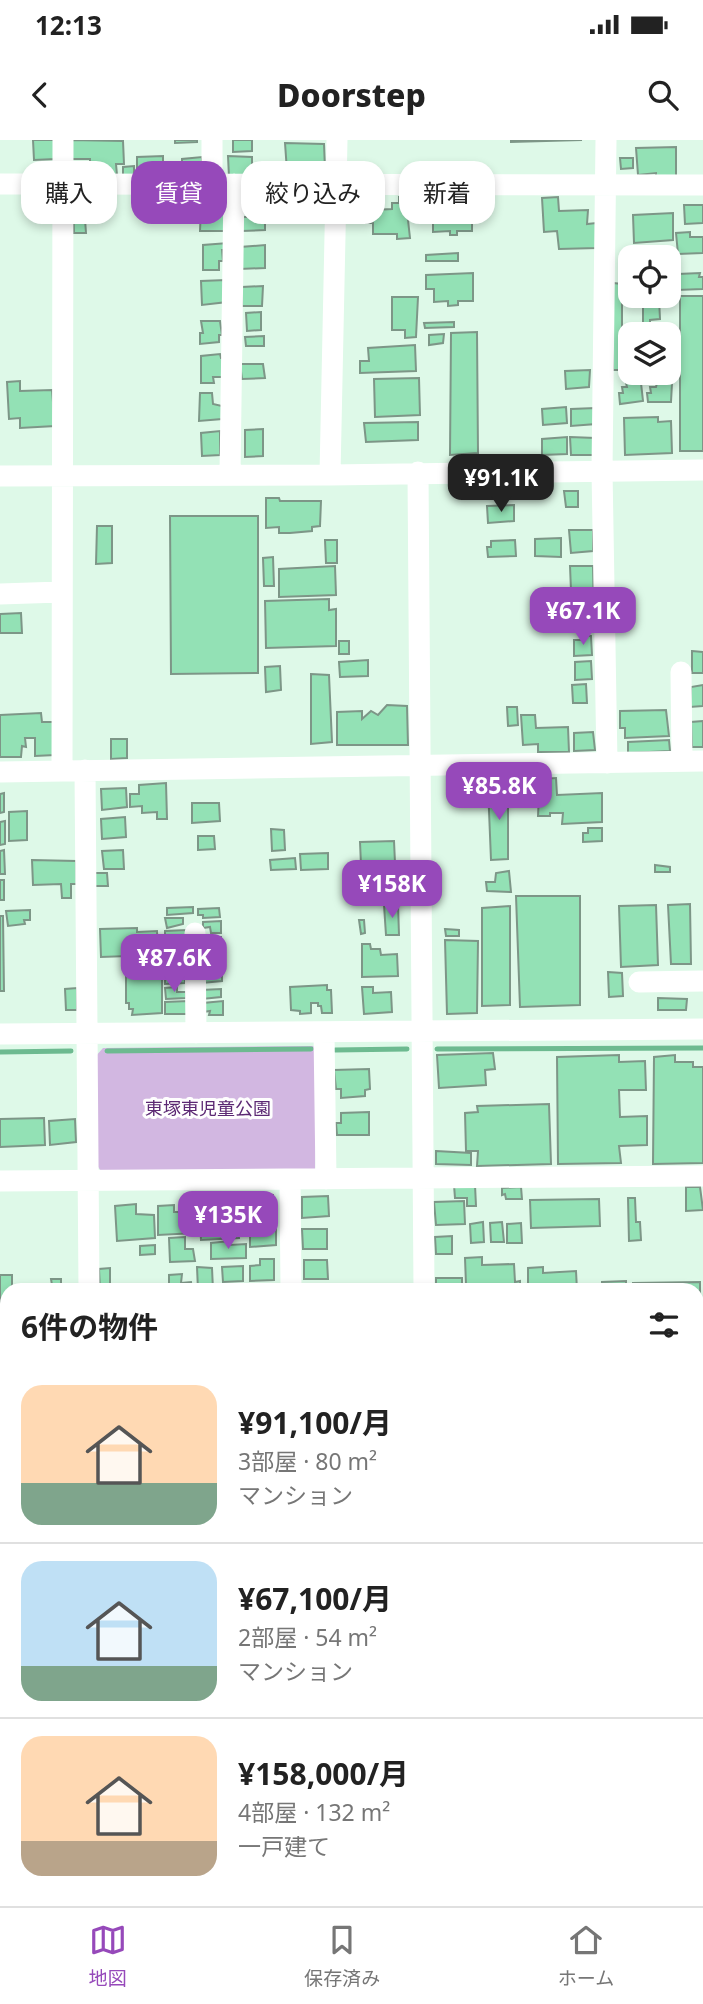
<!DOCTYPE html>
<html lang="ja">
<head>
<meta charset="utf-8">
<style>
  :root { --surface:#fff; --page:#f2f2f2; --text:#222; --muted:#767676; --line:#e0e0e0; --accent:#9649ba }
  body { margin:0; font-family:"Noto Sans","Noto Sans JP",sans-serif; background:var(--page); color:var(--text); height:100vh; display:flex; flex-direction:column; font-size:26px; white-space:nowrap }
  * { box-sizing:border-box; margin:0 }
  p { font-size:23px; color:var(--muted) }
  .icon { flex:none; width:38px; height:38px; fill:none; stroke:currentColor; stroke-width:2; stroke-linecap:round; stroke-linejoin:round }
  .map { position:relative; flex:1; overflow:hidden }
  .drawer { position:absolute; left:0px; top:1143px; width:704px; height:625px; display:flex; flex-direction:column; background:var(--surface); border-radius:21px 21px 0 0; box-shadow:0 4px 10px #0003 }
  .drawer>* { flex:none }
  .top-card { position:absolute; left:21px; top:21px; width:662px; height:63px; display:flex; gap:14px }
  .controls { position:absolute; left:618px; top:105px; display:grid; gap:14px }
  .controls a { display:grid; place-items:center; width:63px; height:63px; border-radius:14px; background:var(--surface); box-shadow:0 4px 10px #0003; font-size:35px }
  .price { position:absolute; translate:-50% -60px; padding:0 16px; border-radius:14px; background:var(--accent); color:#fff; font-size:23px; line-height:46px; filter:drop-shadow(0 2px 4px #0008) }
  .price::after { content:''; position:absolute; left:50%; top:42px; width:21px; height:16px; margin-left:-10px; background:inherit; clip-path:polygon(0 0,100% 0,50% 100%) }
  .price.selected { background:#222; color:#fff }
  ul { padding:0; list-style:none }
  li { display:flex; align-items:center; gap:21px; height:175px; padding:0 21px }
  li+li { border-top:2px solid var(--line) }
  li span { display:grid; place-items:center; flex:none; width:196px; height:140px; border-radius:21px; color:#555 }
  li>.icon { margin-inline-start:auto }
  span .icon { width:84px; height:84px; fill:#fffc; stroke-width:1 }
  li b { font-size:30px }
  h2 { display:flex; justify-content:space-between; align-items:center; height:84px; padding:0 21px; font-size:30px }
  .tag { padding:0 24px; border-radius:21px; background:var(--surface); box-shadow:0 4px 10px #0003; font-size:24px; line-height:63px }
  .tag.selected { background:var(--accent); color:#fff }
  .status { display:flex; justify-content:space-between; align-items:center; height:49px; padding:0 35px; background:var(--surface); direction:ltr }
  .status svg { height:19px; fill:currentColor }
  header { display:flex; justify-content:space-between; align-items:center; height:91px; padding:0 21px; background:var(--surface); font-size:32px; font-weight:800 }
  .menu { display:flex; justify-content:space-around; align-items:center; height:98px; border-top:2px solid var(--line); background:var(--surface); font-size:19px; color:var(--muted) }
  .menu a { display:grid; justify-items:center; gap:4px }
  .menu .selected { color:var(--accent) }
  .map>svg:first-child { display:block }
  .green { fill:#d2b7e1 }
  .water { fill:#6dba90 }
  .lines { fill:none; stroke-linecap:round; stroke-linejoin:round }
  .stream { stroke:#6dba90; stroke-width:5 }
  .building { fill:#93e1b5; stroke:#7d9687; stroke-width:2 }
  .minor { stroke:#fff; stroke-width:21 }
  .major { stroke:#dbb6ee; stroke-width:28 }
  .labels { text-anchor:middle; stroke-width:6; stroke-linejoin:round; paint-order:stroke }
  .park-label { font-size:18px; fill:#5b2873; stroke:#fefefe }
</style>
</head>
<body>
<div class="status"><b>12:13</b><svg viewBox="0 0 49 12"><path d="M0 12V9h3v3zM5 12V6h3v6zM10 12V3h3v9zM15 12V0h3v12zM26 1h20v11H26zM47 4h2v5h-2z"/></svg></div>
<header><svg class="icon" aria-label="back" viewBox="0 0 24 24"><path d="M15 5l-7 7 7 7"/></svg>Doorstep<svg class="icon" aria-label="search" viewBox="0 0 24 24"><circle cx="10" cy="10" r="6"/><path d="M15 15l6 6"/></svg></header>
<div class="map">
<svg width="703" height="1766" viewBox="0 0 703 1766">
  <rect width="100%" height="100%" fill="#def9e8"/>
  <path class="green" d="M313,906l6,9 -4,115 -214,1 -5,-7 -1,-107 8,-9z
    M0,1402l7,4v354h573l9,6h-589z"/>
  <path class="water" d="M0,1444l7,13v124l-7,-5z
    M7,1639v121l127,1v5h-134v-114z
    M481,1761h63l9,5h-63z"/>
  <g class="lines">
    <path class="stream" d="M437,909l266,-1
      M335,910l72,-1
      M107,911l204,-2
      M0,912l71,-1
      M0,1290l7,4"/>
  </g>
  <path class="building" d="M33,0h23v19l-22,1z
    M70,0l53,1 1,23h-8l1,11h-21l1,-11 -7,1v-6h-19z
    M175,0h22v2l-22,1z
    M233,0h19v11l-19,1z
    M511,0h71l-71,2z
    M285,3l39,1 1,25 -38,2z
    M676,7v29l-20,1v-4l-18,2 -2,-27z
    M163,16v9l5,-1v11l-31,1v-19z
    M228,16l24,1v19l-23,1z
    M202,17v18l-20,2v-18z
    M620,18h13v10l-12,1z
    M134,26v10l-11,1v-10z
    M399,57l18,1 1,21 -10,1 2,18 -13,1v-5h-24v-11h-8v-8l8,-1v-4l19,-1v-6h7z
    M558,57l1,14 29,-1 -1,14 9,-1 1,25 -38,1 -2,-18 -13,1 -2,-34z
    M472,64v27h-15v4h-7v-4l-17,1v-13l-6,-1v-13z
    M73,65h11l2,28h-12z
    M684,65h19v18l-18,1z
    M224,66v25h-24l1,-24z
    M247,68h18v22l-23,1 -1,-14h6z
    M673,73v27l-39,3 -1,-28z
    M690,92v5h13v16l-25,1 -2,-21z
    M228,103l1,7h-7l1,11h-4v9h-16v-25z
    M265,105v23l-25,1v-22z
    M458,113v8h-32v-6z
    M637,113l36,1v13h-5v-10h-31z
    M473,133v28h-15v4l-10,1v-5l-14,1v-13h-8v-14z
    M700,133l-1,4h4v12l-26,1 1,-16z
    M226,140l1,22 -25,3 -1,-24z
    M613,143l9,1v77h8v9h-17z
    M263,146l-1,20h-20v-19z
    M680,156h23v155h-23z
    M392,157h26l-2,40 -11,1v-8h-13z
    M659,158l1,21 -10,1v14h-7v-29h10v-6z
    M261,172v18l-14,1 -1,-18z
    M201,181h19l2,14h-3v7l-19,2v-11h3z
    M454,182v5l-29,1 -1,-5z
    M477,192l1,121 -28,2 1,-122z
    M444,194l-1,9 -14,2v-10z
    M264,196v10h-18l-1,-9z
    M668,202l5,1 2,11h-6z
    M415,205l1,26 -56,2v-12h9l-1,-13z
    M220,214l1,4h5l-1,19h-12l1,6h-13v-27z
    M240,224h23l2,14 -23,1z
    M590,230l-1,17 -23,2 -1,-18z
    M419,238l1,37 -45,2 -1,-38z
    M20,241v10l32,-1 3,36 -35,2v-10l-11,1 -2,-37z
    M626,243h15l2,18 -23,3 -1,-11h4l-1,-6h5z
    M657,243h15l-1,19h-23l-1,-9h4l-1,-6h6z
    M200,253h12l1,11 9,2v13l-23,2z
    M566,267l1,16 -24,2 -1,-16z
    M595,268l1,16 -25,2v-17z
    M658,277v5l13,-1 1,32 -47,2 -1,-37z
    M418,282v18l-52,2 -2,-19z
    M263,289v27l-18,1v-27z
    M220,291v24l-18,1 -1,-23z
    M567,297v17l-25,1v-16z
    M570,297l25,1v17h-24z
    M564,351h14v16h-12z
    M266,358h13l1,3h41l-1,25 -8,1v4l-22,2h-11v-6l-13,1z
    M514,365v16l-26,2 -1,-17z
    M170,376h88v157l-87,1z
    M97,386h15v37l-16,1z
    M569,390h24v21l-22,2z
    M561,398v19l-26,-1v-17z
    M325,400h12v23h-11z
    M515,400l1,16 -28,1 -1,-10h4v-6z
    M273,417l1,29h-10l-1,-28z
    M335,426l1,29 -57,2v-28z
    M570,426h23l1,48 -22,1z
    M329,459v11l7,-1v37l-70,2 -1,-47z
    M21,473l1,20h-22v-19z
    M581,496h10l1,19 -18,1v-16h8z
    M339,501h10v13h-10z
    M692,511l11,1v21h-11z
    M368,520v16l-28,1 -1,-15z
    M591,521l1,18 -17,1v-18z
    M280,526l1,24 -15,2 -1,-25z
    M311,534l18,1 3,67 -21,2z
    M586,544l1,19h-14l-1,-18z
    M703,545v21l-13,1 1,-20z
    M387,565l20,1 1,39h-71v-33l25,-1v8l9,-8 7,4z
    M507,567h10l1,18 -10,1z
    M666,570l3,26 -44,2v-10h-5v-17z
    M41,573l1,9h13v33l-20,1v-18h-10l1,9 -4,-1 -1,11h-21v-42z
    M521,575h14l1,13 32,-1 1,25h-31v-8l-15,1z
    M703,581v26h-11l-1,-25z
    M593,592l2,18 -21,1v-18z
    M111,599h16v19l-16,1z
    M669,600l1,11 -42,2v-11z
    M556,638l1,17 45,-2v29l-40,2 1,-11h-13v3h-12l1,-22h-14l-1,-14z
    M166,643l1,36h-10v-7l-15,1v-7l-12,1v-13h9v-9z
    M488,646h20v73l-17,1z
    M126,648l1,19 -25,3 -1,-21z
    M4,653v19l-4,1v-19z
    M192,663h27l1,18 -28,2z
    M27,671v29l-18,1v-29z
    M125,677l1,20 -24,2 -1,-20z
    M5,681v23l-5,1v-23z
    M588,688h14v13l-19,1v-9h5z
    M271,689l13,1 1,20 -13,1z
    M198,696h16l1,13 -17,1z
    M394,701l1,22 -34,2 -1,-23z
    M4,710l1,24h-5v-23z
    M123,710l1,19h-20l-2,-18z
    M328,713v16l-27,1 -1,-16z
    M295,718l1,11 -25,1 -1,-10z
    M32,720l44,1 1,23h-6v14h-9l-1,-14 -28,1z
    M655,725l15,2v5h-15z
    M509,731l2,21 -24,-1 -1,-9h9l1,-9z
    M95,733h12l1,13h-13z
    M0,740h4v20h-4z
    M516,756h64v109l-60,2z
    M398,764l1,31h-13l-2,-30z
    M690,764l1,60h-20l-3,-59z
    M656,765l2,60 -37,2 -2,-61z
    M510,766v99l-28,1v-98z
    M193,767v6l-26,2v-7z
    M219,768l1,9 -17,1v-3h-5v-6z
    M30,770v10h-6l1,4 -17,2 -2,-15z
    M0,776h3l1,75h-4z
    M165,778h18v6l-16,4z
    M359,780h5l1,13 -4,1z
    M221,781v12h-10l-1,-6 -7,1v-6z
    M137,788v4l20,-1 1,26h-12v9h-18v-10l-27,1 -1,-28z
    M445,789l14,1v6h-13z
    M187,790v11l-22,1v-11z
    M215,797h6v12l-19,1v-9h13z
    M445,800l33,1 -1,72 -30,1z
    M362,804h8l1,5h9l1,6 16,-1 1,22 -36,1z
    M187,806v8l-21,2 -1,-9z
    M220,813l2,12 -22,1 1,-6 11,-1v-5z
    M185,820v9l-20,1v-9z
    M173,831l1,5 11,-1v8l-20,1v-12z
    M208,832h14v9l-20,2 -1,-7h7z
    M608,832l14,1 1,23 -14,1z
    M162,835v38l-30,2 1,-6h-4v-6h-3v-27z
    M327,845v5h4l1,23h-10l-1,-7h-3v-3h-7v10l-11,1v-3l-9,-1 -1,-23z
    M177,847v5h9v6l-20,1 -1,-11z
    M362,847h11v6l18,-1 1,20 -28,2z
    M77,848v22h-11l-1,-21z
    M221,849v8l-19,2 -1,-9z
    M658,858l29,1 -1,11h-28z
    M188,861l1,13h-24v-12z
    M223,861v14h-14l1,-4 -7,1v-9z
    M493,913l2,16 -10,1 1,15 -47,3 -2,-33z
    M619,915v7l26,-1 1,29h-27l1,27 27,-1v29l-28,1 2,17 -63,1 -1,-107z
    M675,915v7h18v5h10v96l-50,1 1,-107z
    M369,929l1,20 -5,1v6l-24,2v-9h-5l-2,-19z
    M549,964l2,60 -74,2 1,-15h-12l-1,-38 13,-1 -1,-6z
    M369,972v23h-32l-1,-12h5v-10z
    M44,978l1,27 -45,2v-28z
    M75,979l1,23 -26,3 -1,-24z
    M436,1011l35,2v12l-35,-1z
    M454,1045h21l1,21h-9v-8h-12z
    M521,1047l1,12h-16l-1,-5 -3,1v-7z
    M686,1047h14l3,23 -17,1z
    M250,1055h23l1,21 -23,1z
    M328,1056l1,20 -27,2v-21z
    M628,1058h7l1,24h4l1,18 -12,1z
    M599,1059l1,27 -69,2 -1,-28z
    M464,1061l1,23 -29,1 -2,-23z
    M136,1064v10l18,1 1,23 -38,3 -2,-35z
    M174,1065v7h20l2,21 -38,2v-29z
    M199,1068h22v6h16l2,24 -38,2z
    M483,1082l1,20 -13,1 -1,-19z
    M502,1082l2,20h-13l-1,-19z
    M521,1083l1,20h-15v-19z
    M265,1086h11v19l-26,2v-16h15z
    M302,1089h25v20h-24z
    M452,1096v18h-16l-1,-17z
    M185,1097v12h8l2,12 -25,1 -1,-24z
    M230,1101v4l16,-1v14l-35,1v-16z
    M155,1105v9l-15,1v-9z
    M482,1117v8l32,-1 1,18 5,-1v9h-36l-1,-6 -17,1 -1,-27z
    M260,1119h14v21l-24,1v-15l10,-1z
    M304,1120h23l1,19h-24z
    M243,1126v15l-20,1 -1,-15z
    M197,1127l15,1 1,22h-15z
    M543,1127v6l33,-2 1,19h-49v-22z
    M110,1128v20l6,2h-16l-1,-21z
    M182,1134l-1,9 10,-1 1,8h-26l-1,-6h4v-9z
    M0,1135h12v15h-5v25h-7z
    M436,1138h26v12h-26z
    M51,1139h10v7h15v4h-31v-5h7z
    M626,1141v9h-24v-8z
    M700,1142v25h-4v-17h-63v-7z
    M142,1144v6h-15v-5z
    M246,1145v5h-20v-4z
    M703,1215v27h-7v-26z
    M696,1250h7v26l-7,1z"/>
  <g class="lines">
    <path class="minor" d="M606,0l-4,330 5,293
      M0,44l703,1
      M212,44v-44
      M418,332l6,818
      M230,335l4,-291
      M330,335l7,-335
      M0,336l330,-1 373,-5
      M0,454l61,-2
      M681,532l1,89
      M85,630l4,520
      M62,631l1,-631
      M0,632l703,-11
      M195,793l1,100
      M639,842l64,-1
      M324,892l2,147
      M0,894l703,-5
      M290,1039l1,111
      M0,1041l703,-5
      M696,1178h7
      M0,1189h7
      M0,1303l7,5
      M696,1315h7
      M696,1457h7
      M696,1577l7,4
      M696,1755l7,2
      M335,1760l7,6
      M282,1766l2,-6"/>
    <path class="major" d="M0,1343l7,5
      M0,1375l7,5
      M624,1760l8,6
      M675,1760l9,6"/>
  </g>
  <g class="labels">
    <g class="park-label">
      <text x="208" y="975">東塚東児童公園</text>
    </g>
  </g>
</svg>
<div class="controls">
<a><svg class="icon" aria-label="locate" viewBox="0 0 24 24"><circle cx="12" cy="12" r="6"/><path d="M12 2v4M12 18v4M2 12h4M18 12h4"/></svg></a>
<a><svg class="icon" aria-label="layers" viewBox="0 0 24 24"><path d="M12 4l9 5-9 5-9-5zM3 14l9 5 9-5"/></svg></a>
</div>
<b class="price selected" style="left:501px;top:374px">¥91.1K</b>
<b class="price" style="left:583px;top:507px">¥67.1K</b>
<b class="price" style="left:499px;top:682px">¥85.8K</b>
<b class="price" style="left:392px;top:780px">¥158K</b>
<b class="price" style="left:174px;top:854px">¥87.6K</b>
<b class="price" style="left:228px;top:1111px">¥135K</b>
<div class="top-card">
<a class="tag">購入</a>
<a class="tag selected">賃貸</a>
<a class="tag">絞り込み</a>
<a class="tag">新着</a>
</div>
<section class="drawer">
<h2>6件の物件<svg class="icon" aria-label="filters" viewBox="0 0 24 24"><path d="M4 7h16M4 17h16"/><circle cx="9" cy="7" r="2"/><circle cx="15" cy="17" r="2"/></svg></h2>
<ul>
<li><span style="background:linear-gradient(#ffd9b3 70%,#7fa58c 0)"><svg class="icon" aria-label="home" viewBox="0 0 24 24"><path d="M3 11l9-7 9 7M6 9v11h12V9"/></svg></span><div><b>¥91,100/月</b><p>3部屋 · 80 m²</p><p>マンション</p></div></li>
<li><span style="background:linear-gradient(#bfe0f5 75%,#7fa58c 0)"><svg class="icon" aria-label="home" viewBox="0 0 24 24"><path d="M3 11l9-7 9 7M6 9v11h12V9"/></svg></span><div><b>¥67,100/月</b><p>2部屋 · 54 m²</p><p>マンション</p></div></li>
<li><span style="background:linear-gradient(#ffd9b3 75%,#b9a48a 0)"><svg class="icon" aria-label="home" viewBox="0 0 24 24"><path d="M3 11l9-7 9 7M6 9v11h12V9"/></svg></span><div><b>¥158,000/月</b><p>4部屋 · 132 m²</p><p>一戸建て</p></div></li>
</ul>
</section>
</div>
<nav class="menu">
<a class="selected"><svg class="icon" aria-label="map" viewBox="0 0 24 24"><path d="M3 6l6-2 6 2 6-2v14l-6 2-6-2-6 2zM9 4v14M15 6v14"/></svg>地図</a>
<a><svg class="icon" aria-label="saved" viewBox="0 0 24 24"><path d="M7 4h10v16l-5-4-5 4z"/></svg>保存済み</a>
<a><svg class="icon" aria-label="home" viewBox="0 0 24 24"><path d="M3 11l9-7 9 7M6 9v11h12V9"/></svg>ホーム</a>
</nav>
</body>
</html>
